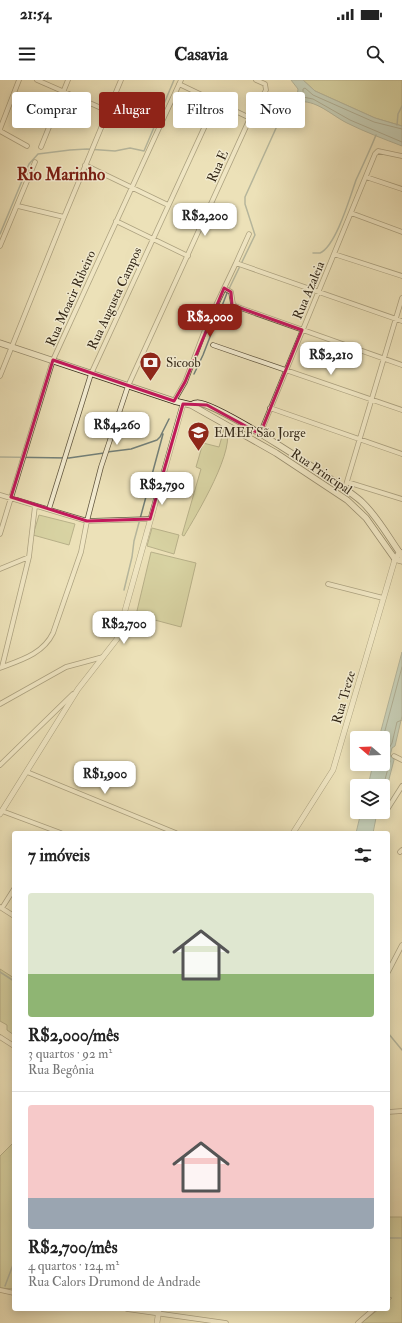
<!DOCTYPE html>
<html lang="pt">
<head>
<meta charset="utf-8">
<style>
  :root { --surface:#fff; --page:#f2f2f2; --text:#222; --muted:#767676; --line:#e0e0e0; --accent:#8f2418 }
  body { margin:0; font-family:"IM FELL Double Pica",serif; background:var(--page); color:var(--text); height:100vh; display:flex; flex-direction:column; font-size:15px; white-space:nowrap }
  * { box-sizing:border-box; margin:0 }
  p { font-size:13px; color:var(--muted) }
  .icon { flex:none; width:22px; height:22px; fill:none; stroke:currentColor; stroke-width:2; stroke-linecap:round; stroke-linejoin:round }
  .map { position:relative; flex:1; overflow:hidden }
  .sheet { position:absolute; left:12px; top:751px; width:378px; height:480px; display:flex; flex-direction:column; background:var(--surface); border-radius:4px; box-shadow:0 2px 10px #0003 }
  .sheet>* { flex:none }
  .banner { position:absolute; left:12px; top:12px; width:378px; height:36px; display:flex; gap:8px }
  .needle { width:26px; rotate:289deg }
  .buttons { position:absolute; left:350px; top:651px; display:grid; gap:8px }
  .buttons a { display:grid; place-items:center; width:40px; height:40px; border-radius:4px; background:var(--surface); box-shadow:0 2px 10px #0003; font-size:20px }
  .price { position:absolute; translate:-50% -34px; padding:0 9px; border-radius:8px; background:#fff; color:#222; font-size:13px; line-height:26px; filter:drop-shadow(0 1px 2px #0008) }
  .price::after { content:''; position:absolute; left:50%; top:24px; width:12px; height:9px; margin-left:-6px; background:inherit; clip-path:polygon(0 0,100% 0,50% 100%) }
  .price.active { background:var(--accent); color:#fff }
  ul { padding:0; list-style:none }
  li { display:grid; align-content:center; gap:8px; height:212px; padding:0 16px }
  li+li { border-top:1px solid var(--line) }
  li span { display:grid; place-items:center; height:124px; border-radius:4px; color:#555 }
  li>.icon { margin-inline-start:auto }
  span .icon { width:72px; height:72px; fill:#fffc; stroke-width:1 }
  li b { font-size:17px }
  h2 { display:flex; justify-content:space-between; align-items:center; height:48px; padding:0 16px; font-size:17px }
  .chip { padding:0 14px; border-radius:4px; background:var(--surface); box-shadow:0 2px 10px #0003; font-size:14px; line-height:36px }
  .chip.active { background:var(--accent); color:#fff }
  .status { display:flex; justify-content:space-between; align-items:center; height:28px; padding:0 20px; background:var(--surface); direction:ltr }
  .status svg { height:11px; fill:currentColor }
  header { display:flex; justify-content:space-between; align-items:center; height:52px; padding:0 16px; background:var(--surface); font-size:18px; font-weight:800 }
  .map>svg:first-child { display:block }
  .green { fill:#bec18a; stroke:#787450 }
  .water { fill:#9cbbb9; stroke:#727f78 }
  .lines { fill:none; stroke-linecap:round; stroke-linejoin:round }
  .shore { stroke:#677068; stroke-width:1 }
  .stream { stroke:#727f78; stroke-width:1.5 }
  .minor-casing { stroke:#60553e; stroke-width:5.5 }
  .tertiary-casing { stroke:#60553e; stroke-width:6 }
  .secondary-casing { stroke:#322616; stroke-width:7 }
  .minor { stroke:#f3ecd1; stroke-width:4 }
  .tertiary { stroke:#f3ecd1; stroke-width:5 }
  .secondary { stroke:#f3ecd1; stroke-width:5.5 }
  .marked { fill:none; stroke:#c2185b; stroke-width:3; stroke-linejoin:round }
  .labels { text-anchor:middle; stroke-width:3; stroke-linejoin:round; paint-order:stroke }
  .street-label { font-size:13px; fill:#322616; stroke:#f3ecd1 }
  .poi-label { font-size:13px; fill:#322616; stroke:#f3ecd1; text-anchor:start }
  .district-label { font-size:17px; font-weight:bold; fill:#7a1f14; stroke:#f3ecd1 }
</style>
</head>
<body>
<div class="status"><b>21:54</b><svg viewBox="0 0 49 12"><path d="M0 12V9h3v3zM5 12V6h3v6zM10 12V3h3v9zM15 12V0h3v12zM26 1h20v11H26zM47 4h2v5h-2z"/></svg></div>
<header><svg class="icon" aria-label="menu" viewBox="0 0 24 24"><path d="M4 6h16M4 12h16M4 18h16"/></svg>Casavia<svg class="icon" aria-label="search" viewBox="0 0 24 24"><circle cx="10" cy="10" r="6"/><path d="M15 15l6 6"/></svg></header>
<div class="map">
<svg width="402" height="1243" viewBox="0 0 402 1243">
  <rect width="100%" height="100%" fill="#ece1b8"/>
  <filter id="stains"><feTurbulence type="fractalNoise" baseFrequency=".005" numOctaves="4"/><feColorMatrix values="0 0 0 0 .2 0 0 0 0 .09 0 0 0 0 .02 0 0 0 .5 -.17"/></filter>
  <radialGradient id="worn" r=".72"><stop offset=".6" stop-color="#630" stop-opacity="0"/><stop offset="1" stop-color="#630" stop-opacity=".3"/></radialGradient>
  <path class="green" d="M303,0h99v46l-27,-8 -60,-27z
    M225,346c14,20 -30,91 -41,110l-2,-1 19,-66 -5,-2 7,-24 16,4z
    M39,435l36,9 -6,21 -36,-10z
    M152,448l27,7 -5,19 -27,-8z
    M151,472l45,11 -15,64 -45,-12z
    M0,889l14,9v57l-7,-5v-5l-7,-4z
    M14,1062v147l-14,-1v-132z
    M388,1137h14v106h-41l18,-14h9v-8l4,-3 -4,-1z"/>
  <path class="water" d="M291,0h12l12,11 60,27 27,8v20c-18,-7 -37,-14 -55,-23 -16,-8 -31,-24 -50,-21l-2,-3 2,-2 1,-8z
    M402,572v64l-7,30 -3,2 -2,8h4v4l-11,42v-16h-15l5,-22h10l2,-21 -2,-5h-4z
    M361,732h19l-4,6 -3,15h-17z"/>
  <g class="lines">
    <path class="shore" d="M402,49l-28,-7 -61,-27 -8,-7 -2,1v8l10,2 37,21 52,22
      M383,658l19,-71
      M383,707l7,-26 -4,-7 6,-11 5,-21 5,-2"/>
    <path class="stream" d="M397,45l1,-11 4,-8
      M0,154l29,-70 9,-10 32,-4 17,-1 28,2 15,-3 14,3 30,-71
      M313,173h7c16,-7 30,-56 36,-73 7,-15 14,-30 20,-45
      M194,294l9,-19 24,-62 28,-58 -10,-31v-7l32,-71 22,-33
      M107,372l24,-3 26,-9 3,-3 9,-18
      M0,377l69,1 35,-5
      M124,510l8,-33 2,-16 29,-107
      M0,892l14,9
      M388,953l14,17
      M388,1158h14
      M5,1206l9,-24"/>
    <defs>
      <path id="minor" d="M37,0l71,31
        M179,4l71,34
        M0,49l19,-49
        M0,51l27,15
        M41,67l27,-67
        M85,85l83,40
        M366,97l36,12
        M18,126l46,11
        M351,133l51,19
        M116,141l72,35
        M0,166l35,-84
        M334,174l68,22
        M236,183l13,-29
        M224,208l7,4 2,12 2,2 167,59
        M213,265l189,65
        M0,296l64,-159 57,-137
        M174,321l11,-19 23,-60 28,-59 166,58
        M270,328l132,46
        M260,354l115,-280 3,-3 24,5
        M347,402l55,17
        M345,408l57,-190
        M0,415l87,26 63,-2
        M49,429l42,-135 125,-272
        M0,454l53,-174 128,-280
        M0,489l29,-12
        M328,504l55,14
        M2,587l27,-110 6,-51
        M0,588c21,-8 43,-14 53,-35l28,-81 6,-31 14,-54 27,-81 122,-268 16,-28 -1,-6 -9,-4
        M0,624l66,-37 37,-10
        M394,676l8,4
        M0,685l73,-71
        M27,692l149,61
        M2,731l59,22
        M383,736l19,-30
        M400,772l2,-2
        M0,827l14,9
        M2,828l12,-19
        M388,892l14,-27
        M0,957l14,9
        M388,1032l14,-1
        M0,1210l14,3
        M127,1229l99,14
        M358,1243l16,-14"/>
      <path id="tertiary" d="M0,734l78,-125 39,-50 66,-235
        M293,753l40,-63 62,-211 5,-7
        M157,1243l2,-14"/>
      <path id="secondary" d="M0,263l174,58 17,4 85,48 71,47 19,18 29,41 7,2
        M191,325c2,-1 4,-2 6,-2 18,-2 148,83 165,99 16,15 27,36 40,54"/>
    </defs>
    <use href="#minor" class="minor-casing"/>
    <use href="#tertiary" class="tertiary-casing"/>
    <use href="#secondary" class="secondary-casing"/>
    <use href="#minor" class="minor"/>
    <use href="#tertiary" class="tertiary"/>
    <use href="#secondary" class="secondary"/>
  </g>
  <path d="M0 0H402V1243H0ZM224,208l7,4 1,13 70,25 -42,104 -53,-29 -24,-1 -33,115 -63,2 -76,-24 42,-137 121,41 11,-19z" fill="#ece1b8" fill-opacity=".55" fill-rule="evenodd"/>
  <path class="marked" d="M224,208l7,4 1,13 70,25 -42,104 -53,-29 -24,-1 -33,115 -63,2 -76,-24 42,-137 121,41 11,-19z"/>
  <defs>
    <symbol id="bank-pin" viewBox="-11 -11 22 30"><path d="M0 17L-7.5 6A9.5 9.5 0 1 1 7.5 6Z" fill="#8f2418" stroke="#f3ecd1"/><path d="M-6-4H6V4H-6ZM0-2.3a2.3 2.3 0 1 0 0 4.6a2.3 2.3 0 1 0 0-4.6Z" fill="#fff"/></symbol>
    <symbol id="school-pin" viewBox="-11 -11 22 30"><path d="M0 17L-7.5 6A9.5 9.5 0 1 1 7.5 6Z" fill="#8f2418" stroke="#f3ecd1"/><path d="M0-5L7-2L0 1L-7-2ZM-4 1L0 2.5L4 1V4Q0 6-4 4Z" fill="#fff"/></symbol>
  </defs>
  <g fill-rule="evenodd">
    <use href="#bank-pin" x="138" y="270" width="25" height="34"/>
    <use href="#school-pin" x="186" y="340" width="25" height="34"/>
  </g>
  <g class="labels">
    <g class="street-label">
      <text transform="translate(217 86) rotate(-66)" y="5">Rua E</text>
      <text transform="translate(308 210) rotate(-67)" y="5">Rua Azaleia</text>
      <text transform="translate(70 218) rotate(-66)" y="5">Rua Moacir Ribeiro</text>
      <text transform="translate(114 218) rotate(-65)" y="5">Rua Augusta Campos</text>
      <text transform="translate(322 391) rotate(34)" y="5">Rua Principal</text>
      <text transform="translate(343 617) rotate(-74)" y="5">Rua Treze</text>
    </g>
    <g class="poi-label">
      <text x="166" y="287">Sicoob</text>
      <text x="214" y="357">EMEF São Jorge</text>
    </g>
    <g class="district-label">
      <text x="61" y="100">Rio Marinho</text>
    </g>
  </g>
  <rect width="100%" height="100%" filter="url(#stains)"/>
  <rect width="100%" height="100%" fill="url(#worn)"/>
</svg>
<div class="buttons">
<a><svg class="needle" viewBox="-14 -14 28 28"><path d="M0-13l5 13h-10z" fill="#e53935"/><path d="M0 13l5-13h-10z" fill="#767676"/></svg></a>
<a><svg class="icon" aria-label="layers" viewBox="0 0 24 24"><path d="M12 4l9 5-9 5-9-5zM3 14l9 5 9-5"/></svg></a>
</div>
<b class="price" style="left:205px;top:157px">R$2,200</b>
<b class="price active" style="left:210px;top:258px">R$2,000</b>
<b class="price" style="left:331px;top:296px">R$2,210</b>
<b class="price" style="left:117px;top:366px">R$4,260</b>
<b class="price" style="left:162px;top:426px">R$2,790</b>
<b class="price" style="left:124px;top:565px">R$2,700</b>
<b class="price" style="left:105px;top:715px">R$1,900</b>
<div class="banner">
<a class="chip">Comprar</a>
<a class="chip active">Alugar</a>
<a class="chip">Filtros</a>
<a class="chip">Novo</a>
</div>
<section class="sheet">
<h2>7 imóveis<svg class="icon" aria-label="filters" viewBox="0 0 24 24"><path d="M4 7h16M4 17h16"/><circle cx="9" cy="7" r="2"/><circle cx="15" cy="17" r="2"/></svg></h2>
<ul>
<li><span style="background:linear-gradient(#dfe7d0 65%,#8fb573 0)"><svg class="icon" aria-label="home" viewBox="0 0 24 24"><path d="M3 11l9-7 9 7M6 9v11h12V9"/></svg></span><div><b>R$2,000/mês</b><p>3 quartos · 92 m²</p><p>Rua Begônia</p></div></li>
<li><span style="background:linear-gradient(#f6c9c9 75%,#9aa5b1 0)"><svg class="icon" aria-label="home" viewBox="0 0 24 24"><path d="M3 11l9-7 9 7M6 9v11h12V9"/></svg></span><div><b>R$2,700/mês</b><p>4 quartos · 124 m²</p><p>Rua Calors Drumond de Andrade</p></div></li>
</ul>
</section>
</div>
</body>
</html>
